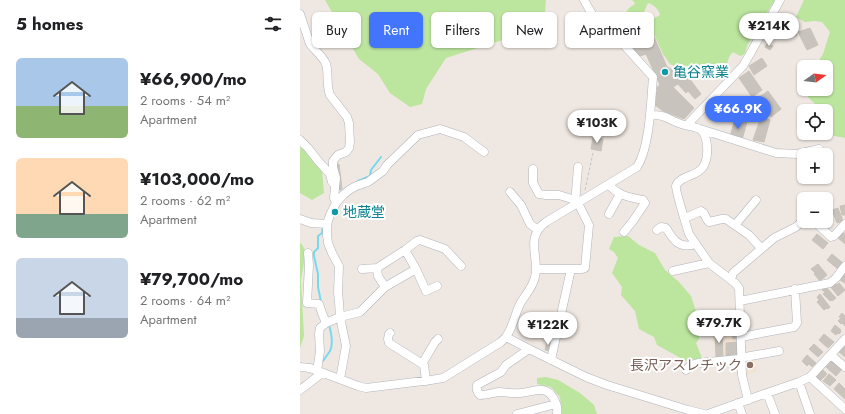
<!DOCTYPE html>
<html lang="en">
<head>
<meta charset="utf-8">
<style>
  :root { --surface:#fff; --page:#f6f6f6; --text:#202124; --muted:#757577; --accent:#4275fb }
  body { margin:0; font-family:Jost,"Noto Sans JP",sans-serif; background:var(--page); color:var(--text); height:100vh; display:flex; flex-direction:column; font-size:15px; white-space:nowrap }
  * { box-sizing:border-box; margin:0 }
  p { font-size:13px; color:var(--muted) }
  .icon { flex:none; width:22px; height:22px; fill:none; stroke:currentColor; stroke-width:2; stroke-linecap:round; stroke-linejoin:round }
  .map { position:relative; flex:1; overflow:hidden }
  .drawer { display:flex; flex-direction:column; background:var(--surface); width:300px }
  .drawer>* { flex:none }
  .hud { position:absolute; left:12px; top:12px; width:380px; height:36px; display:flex; gap:8px }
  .needle { width:26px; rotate:76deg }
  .tools { position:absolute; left:497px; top:60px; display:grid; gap:8px }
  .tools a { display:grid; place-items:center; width:36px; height:36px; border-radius:6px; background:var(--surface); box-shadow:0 1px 3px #0004; font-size:20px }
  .price { position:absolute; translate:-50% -34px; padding:0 9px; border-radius:14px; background:#fff; color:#222; font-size:13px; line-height:26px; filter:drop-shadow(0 1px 2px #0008) }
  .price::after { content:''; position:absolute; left:50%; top:24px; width:12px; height:9px; margin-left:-6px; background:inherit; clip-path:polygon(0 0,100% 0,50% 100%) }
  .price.selected { background:var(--accent); color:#fff }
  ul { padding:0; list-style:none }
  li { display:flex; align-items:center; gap:12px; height:100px; padding:0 16px }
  li span { display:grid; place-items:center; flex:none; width:112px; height:80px; border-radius:6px; color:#555 }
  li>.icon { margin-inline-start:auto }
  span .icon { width:48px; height:48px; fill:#fffc; stroke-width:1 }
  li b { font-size:17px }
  h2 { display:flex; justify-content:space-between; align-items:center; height:48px; padding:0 16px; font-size:17px }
  .pill { padding:0 14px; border-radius:6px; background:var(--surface); box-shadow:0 1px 3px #0004; font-size:14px; line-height:36px }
  .pill.selected { background:var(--accent); color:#fff }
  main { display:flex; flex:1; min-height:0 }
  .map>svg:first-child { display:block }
  .education { fill:#f0e3d1 }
  .green { fill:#bce59e }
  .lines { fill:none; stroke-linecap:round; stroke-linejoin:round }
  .stream { stroke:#75daf0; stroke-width:2 }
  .building { fill:#c8c3bc; stroke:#cbc3ba }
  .minor-casing { stroke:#b1b4be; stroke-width:9 }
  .path { stroke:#c4c4c4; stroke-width:1; stroke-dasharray:3 2; stroke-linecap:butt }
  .minor { stroke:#fff; stroke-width:8 }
  .culture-dot { fill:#0f9aa8; stroke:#fff; stroke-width:1.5 }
  .education-dot { fill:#8d6e63; stroke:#fff; stroke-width:1.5 }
  .labels { text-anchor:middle; stroke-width:4; stroke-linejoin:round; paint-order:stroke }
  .culture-label { font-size:14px; fill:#0d838f; stroke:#fff; text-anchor:start }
  .education-label { font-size:14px; fill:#785e54; stroke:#fff; text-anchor:end }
</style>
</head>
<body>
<main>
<section class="drawer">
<h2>5 homes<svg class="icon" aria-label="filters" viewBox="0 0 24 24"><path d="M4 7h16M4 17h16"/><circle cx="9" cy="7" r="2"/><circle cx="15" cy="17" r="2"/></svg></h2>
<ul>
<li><span style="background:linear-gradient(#a9c7e8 60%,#8fb573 0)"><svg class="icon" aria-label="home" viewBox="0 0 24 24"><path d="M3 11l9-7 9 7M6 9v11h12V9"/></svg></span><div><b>¥66,900/mo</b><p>2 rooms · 54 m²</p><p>Apartment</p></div></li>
<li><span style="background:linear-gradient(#ffd9b3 70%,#7fa58c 0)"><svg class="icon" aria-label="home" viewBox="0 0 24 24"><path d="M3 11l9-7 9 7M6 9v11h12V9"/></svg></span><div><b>¥103,000/mo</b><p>2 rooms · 62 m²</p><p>Apartment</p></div></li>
<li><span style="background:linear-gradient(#c9d6e8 75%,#9aa5b1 0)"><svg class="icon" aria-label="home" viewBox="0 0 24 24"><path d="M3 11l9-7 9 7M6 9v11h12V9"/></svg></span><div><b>¥79,700/mo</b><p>2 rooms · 64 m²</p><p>Apartment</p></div></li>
</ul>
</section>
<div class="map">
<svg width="545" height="414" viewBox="0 0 545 414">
  <rect width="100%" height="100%" fill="#efe7e1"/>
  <path class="education" d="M413,319l24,2 1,36h-23z
    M454,357l3,15 -11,3 -1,-17z"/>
  <path class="green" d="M25,0h221l-1,12 5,29 -44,-2 -60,19 -20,31 -4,15 -12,3 -20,-14 -12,-19 -19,-15z
    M332,0h143l-16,25 -12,21 -2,7 -2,2 -3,1 -7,-4c-6,5 -5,11 -7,18 -1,3 -4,6 -6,9l-11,1 -7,-1 -7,-5 -6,-1 -19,-9 -7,-10 -13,-29 -2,-1h-6l2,-2 15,-6 1,-2c-2,-5 -7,-10 -12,-11 -3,6 -5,13 -10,17 -10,11 -20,-8 -4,-15l1,-2z
    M504,0h41v138l-21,-4 -1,-1h3v-22h-19l8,-7 -7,-7 -1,-8h19v-22h-11l8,-13 7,-22 -8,-10 -8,-1 -9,1 -9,-5z
    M0,147l10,8 12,16 2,22 -12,7 -12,-7z
    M328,236l11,9 16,8 10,17 14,12 12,14 8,25v18l-3,4 6,15 -16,3 -29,-16 -3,-8 -15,-8 -4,-18 -14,-16 1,-8 -10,-14 6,-15 -4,-6 -5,-3 5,-12z
    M0,242l6,9 -5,29 3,56 -4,12z
    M246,377l12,3 22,13 14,12 3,9h-35l-2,-17 -9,-10 -14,-3v-6z"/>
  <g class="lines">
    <path class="stream" d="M58,181l12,-5 1,-6 10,-13
      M21,302l-3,-15v-13l-4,-18v-4l4,-4v-12l4,-3 1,-6
      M23,361c2,-3 5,-7 7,-10 4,-8 1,-19 -1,-26"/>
  </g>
  <path class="building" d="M349,25l18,42 10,5 2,-2 1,1h1l3,4 2,-1 15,20 -6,5 -7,-8 -2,2 -8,-9 -5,3 21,21 -10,11 -21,-8 -8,-6v-7l1,-1 -1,-2 2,-2 -1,-1 2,-1 -2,-3 4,-3 -14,-31 -6,2 -12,-12 11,-11 -1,-4z
    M495,28l2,7 -4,2 -3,-7z
    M510,28l8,17 -11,5 -9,-18z
    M467,44l6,2 -3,4 -5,-3z
    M462,58l5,8 -13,9 -5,-9z
    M449,71l13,19 -10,7 -13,-19z
    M468,91l13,18 -10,8 -13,-19z
    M461,117l9,3 -6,22 -11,-2z
    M435,119l12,3 -5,18 -12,-3z
    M293,137l10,2 -2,12 -10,-2z
    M39,164l3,25 -3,1 -3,-25z
    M545,205v10h-3l-2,-9z
    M538,208l5,13 -6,2 -5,-13z
    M542,232l3,2v10l-8,-7z
    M517,234l11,9 -5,6 -11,-9z
    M532,254l11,9 -5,6 -11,-9z
    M518,264l9,11 -7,6 -6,-7 1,-1 -4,-4z
    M544,273l1,1v9l-5,-3z
    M535,283l2,2 2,-2 6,7 -7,6 -8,-10z
    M526,287l10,11 -4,3 -1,-1 -1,1 -7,-7 2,-2 -3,-2z
    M520,294l10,13 -2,2 -1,-1 -3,2 -7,-8 2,-2 -2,-3z
    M542,313l3,3v10l-3,-3 -1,1 -3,-3 3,-3 -2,-1z
    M436,319l1,20h-4l-1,-5h-3v-6l-14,1v-8z
    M535,325l6,5 -1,1 1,1 -2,2 -1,-1 -2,2 -5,-4z
    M415,330h7l1,27h-7z
    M524,334l10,8 -6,6 -9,-8z
    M247,342l5,1 -2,8 -5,-1z
    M437,342v15h-11v-14z
    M514,344l9,8 -5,5 -9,-8z
    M544,345h1v12l-7,-6z
    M507,355l9,8 -4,4 -3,-3 -2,2 -5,-5z
    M532,360l10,9 -6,7 -10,-9z
    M523,370l4,4 -8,8 -4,-4z
    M529,374l7,6 -6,6 -7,-5z
    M539,383l6,6v10l-11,-10z"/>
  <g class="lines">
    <defs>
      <path id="minor" d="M0,14l10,30c5,7 13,12 16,20 3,10 0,21 4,31l17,22 2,6 1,19 -1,6 -3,4 -8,3 -5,6v6l3,11 -2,20 2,5 -6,12 -3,9v11l1,8 4,10 7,13 -1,27 1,9 1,15 -14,6 -6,5 -1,6 1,17 -3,20
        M350,115c4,0 8,0 12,1 5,1 9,4 14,6 6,3 12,4 18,5 2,1 4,1 6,2 9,7 9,29 3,38 -6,10 -23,8 -27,19 -1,4 11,41 13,48l2,3 18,26 26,20 4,5 3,87 6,25
        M387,125l56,-59 7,-12 30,-54
        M400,129l76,24 21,1 22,-5
        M0,140l8,8 11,14 11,12 2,8
        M233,169v14l6,11 7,1h13l16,5
        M309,185c10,11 20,12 34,15l2,3 -12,18 -9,11
        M210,192l11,13 9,19 8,6
        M36,203l7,-8 6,-5 7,-4 12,-4 15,-11 4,-6 31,-30 22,-6 24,8 20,15
        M275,204l3,-37
        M309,214l11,-20
        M385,218l16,-7c5,2 4,8 8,11l13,-3h4l23,16 12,13
        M0,219l11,4 16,1
        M514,221l17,16 3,-1 11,-12
        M435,225l21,-25
        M357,230l4,-3 5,1c8,13 13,21 30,16
        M105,250l11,19
        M8,253l1,12 -2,38 12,1 3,9 4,10
        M62,269l15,-1
        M236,269h46l3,-1 4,-43 -11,-22
        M373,271l36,-8
        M431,280l2,-7 41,-35 22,-11 8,-8
        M85,287l-7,-11 -1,-8 28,-18 12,-9 3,-1 25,9 16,17
        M440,301l90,-18 6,-5 9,-12
        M401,319l39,-2
        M90,333l-1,1 -1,5 1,4 35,22 2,16
        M206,337l23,12 57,28 21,8 81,25 16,4
        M441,337l53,-10 3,-4 -2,-34
        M229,349l-23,16 -5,7 -24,13c-1,4 0,7 3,10 7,0 12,-2 19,-3 7,0 14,2 22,1 13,-1 25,-9 33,6 3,5 4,9 3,15
        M531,355l14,12
        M251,360l20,-91
        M122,364l13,-22 3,-3
        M0,367l10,1 48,18 8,2 65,-8 12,-2 5,-3 53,-33c11,-9 13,-26 19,-38 5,-9 13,-17 15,-27 5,-20 -11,-39 11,-55l91,-55c13,-20 14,-66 16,-90l-11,-12 -18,-20 -23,-19 -9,-12 -8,-14
        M386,370l5,-5 7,-2 41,-4 6,-2 34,-6
        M510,377l35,32
        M40,379l6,-33 -6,-29 20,-5 25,-25 31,-18 10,22 11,-5
        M499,382l11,32
        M0,390l22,-17
        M467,393l8,21
        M438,403l4,11
        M217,414l39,-10
        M408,414l59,-21 32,-11 11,-5 35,-38"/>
    </defs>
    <use href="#minor" class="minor-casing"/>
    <path class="path" d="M285,190l8,-37"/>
    <use href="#minor" class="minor"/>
  </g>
  <g class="culture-dot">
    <circle cx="365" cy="72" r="4"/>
    <circle cx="35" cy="212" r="4"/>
  </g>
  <circle class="education-dot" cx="450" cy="365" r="4"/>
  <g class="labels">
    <g class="culture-label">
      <text x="373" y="77">亀谷窯業</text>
      <text x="43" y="217">地蔵堂</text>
    </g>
    <g class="education-label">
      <text x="442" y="370">長沢アスレチック</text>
    </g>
  </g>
</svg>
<div class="tools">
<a><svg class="needle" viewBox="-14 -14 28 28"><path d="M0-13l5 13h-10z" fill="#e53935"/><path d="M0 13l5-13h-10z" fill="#757577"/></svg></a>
<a><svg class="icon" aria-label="locate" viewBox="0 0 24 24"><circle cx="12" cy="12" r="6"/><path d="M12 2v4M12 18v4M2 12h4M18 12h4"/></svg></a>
<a>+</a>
<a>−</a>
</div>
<b class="price" style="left:469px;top:47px">¥214K</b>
<b class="price selected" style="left:438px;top:130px">¥66.9K</b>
<b class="price" style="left:297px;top:144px">¥103K</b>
<b class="price" style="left:419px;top:344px">¥79.7K</b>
<b class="price" style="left:248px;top:346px">¥122K</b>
<div class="hud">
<a class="pill">Buy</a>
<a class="pill selected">Rent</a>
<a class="pill">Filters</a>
<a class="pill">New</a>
<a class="pill">Apartment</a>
</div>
</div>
</main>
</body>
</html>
